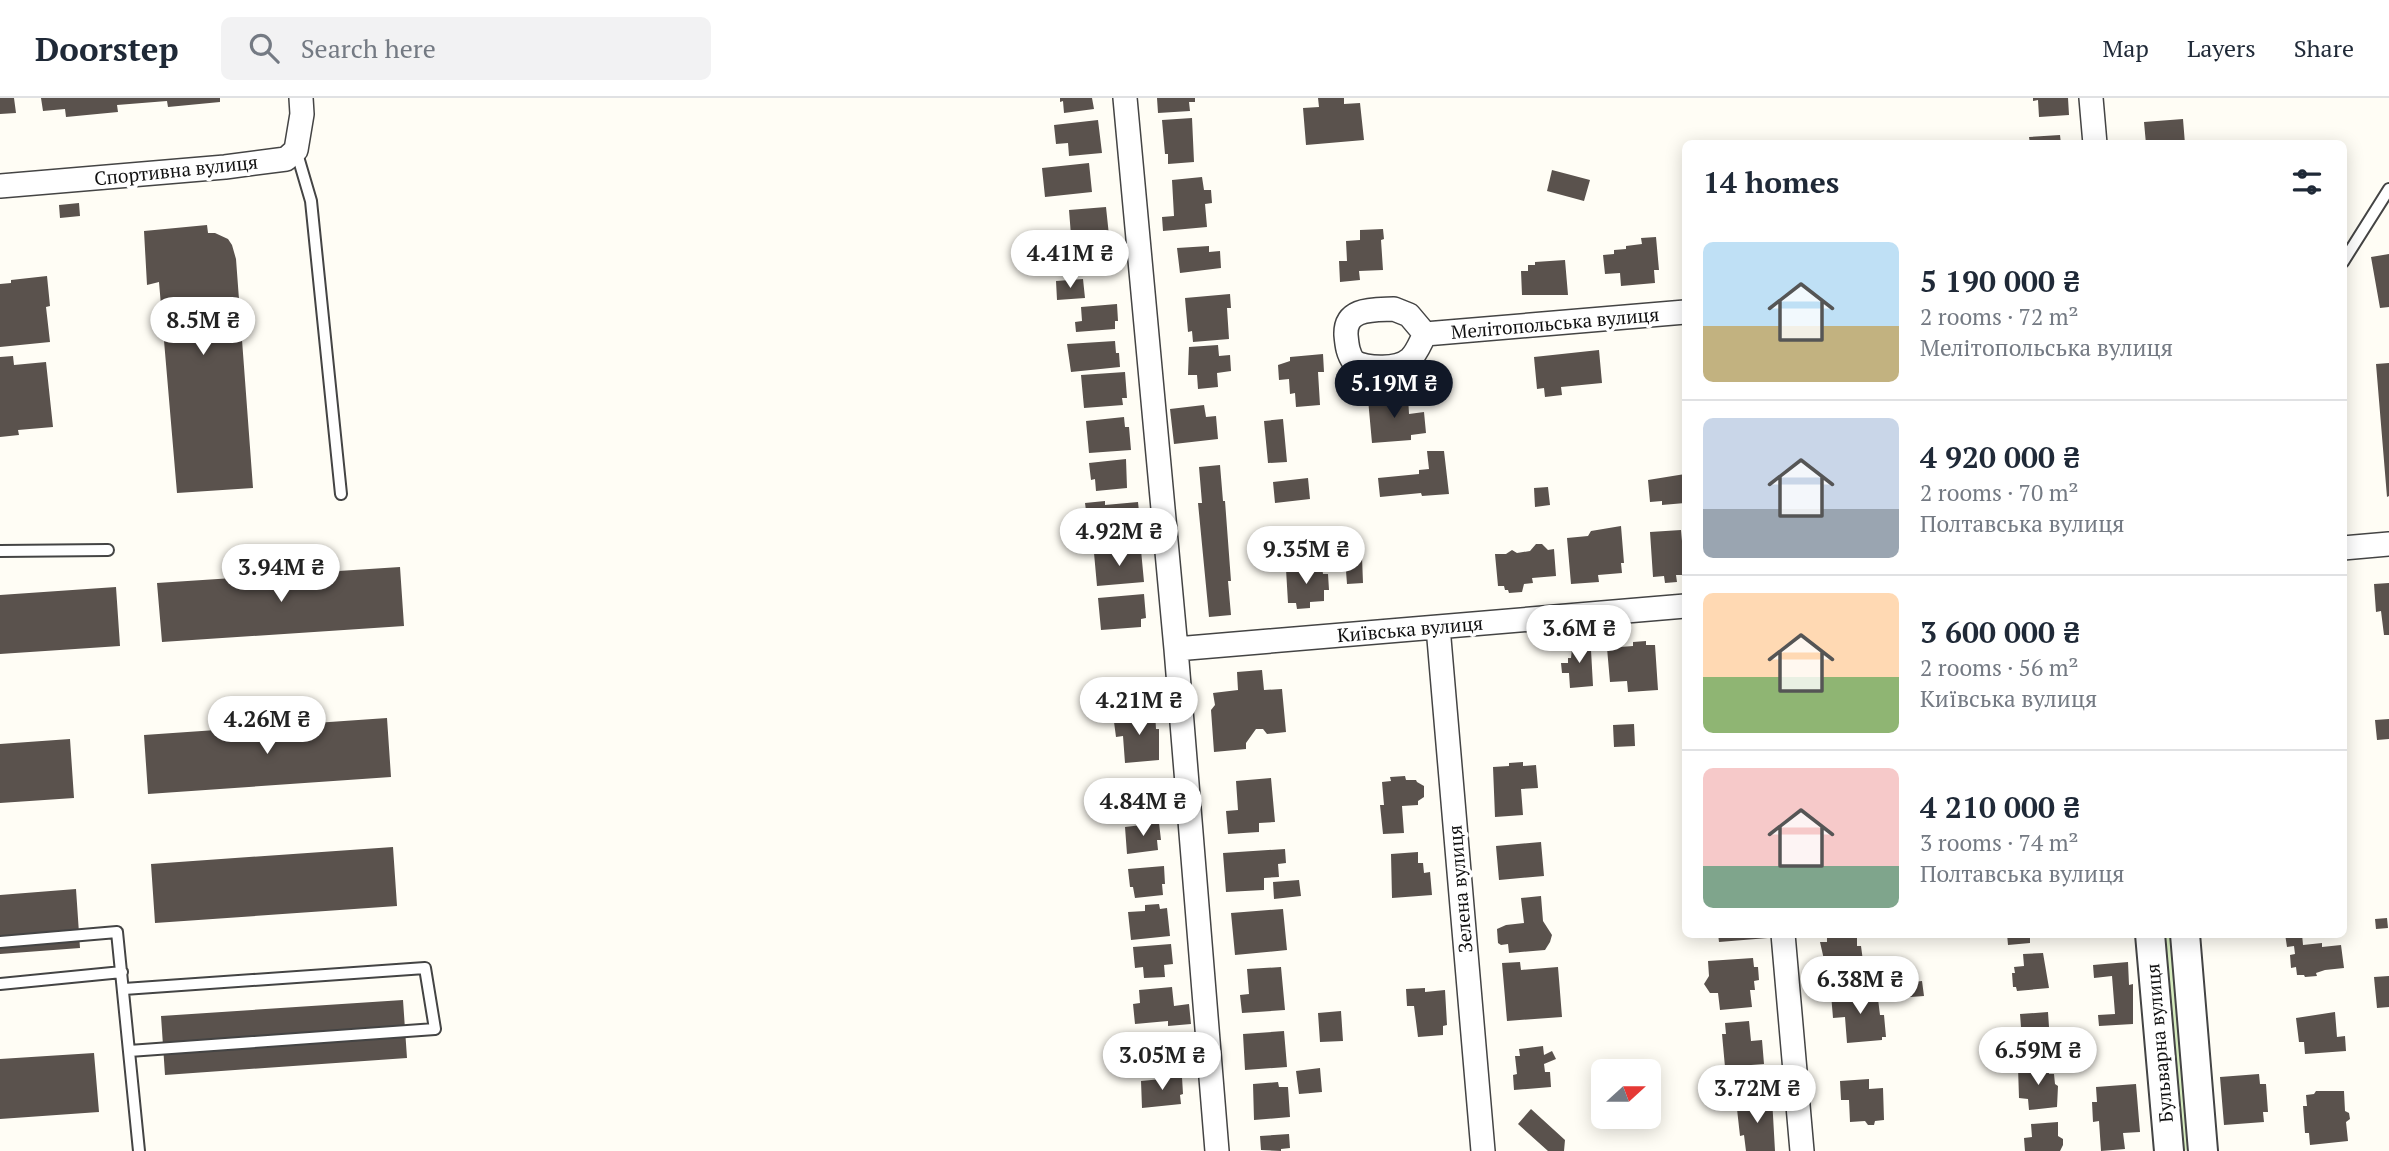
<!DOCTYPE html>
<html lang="en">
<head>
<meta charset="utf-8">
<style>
  :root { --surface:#fff; --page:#f2f2f3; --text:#1f2937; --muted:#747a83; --line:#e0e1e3; --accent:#111827 }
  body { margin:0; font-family:"PT Serif",serif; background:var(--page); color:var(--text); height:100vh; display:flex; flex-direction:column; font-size:26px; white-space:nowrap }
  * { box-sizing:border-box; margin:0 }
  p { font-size:23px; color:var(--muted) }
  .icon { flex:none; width:38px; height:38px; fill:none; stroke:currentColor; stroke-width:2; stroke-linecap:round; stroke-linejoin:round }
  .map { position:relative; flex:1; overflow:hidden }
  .panel { position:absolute; left:1682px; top:42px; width:665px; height:798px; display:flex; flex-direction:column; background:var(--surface); border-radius:10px; box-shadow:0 4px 18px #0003 }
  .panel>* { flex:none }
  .needle { width:46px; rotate:69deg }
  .fabs { position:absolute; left:1591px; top:961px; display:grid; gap:14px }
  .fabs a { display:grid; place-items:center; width:70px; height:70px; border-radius:10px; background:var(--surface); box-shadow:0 4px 18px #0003; font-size:35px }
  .price { position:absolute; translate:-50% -60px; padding:0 16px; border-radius:24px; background:#fff; color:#222; font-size:23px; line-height:46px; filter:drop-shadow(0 2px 4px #0008) }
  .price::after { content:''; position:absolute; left:50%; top:42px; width:21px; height:16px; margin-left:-10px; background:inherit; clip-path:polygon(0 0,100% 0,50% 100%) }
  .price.on { background:var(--accent); color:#fff }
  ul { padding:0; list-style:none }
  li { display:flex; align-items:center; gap:21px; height:175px; padding:0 21px }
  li+li { border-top:2px solid var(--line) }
  li span { display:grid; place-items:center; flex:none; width:196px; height:140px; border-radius:10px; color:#555 }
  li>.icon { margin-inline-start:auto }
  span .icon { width:84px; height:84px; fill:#fffc; stroke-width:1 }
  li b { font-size:30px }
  h2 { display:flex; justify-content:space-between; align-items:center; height:84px; padding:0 21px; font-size:30px }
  header { display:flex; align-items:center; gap:42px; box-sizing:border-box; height:98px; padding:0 35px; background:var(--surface); border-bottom:2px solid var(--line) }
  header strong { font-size:33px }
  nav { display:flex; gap:38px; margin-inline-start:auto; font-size:24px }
  .search { width:490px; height:63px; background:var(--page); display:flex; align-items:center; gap:18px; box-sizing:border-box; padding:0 24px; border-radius:10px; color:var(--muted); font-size:26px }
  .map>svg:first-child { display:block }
  .green { fill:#d5ebbd }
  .building { fill:#5a524d }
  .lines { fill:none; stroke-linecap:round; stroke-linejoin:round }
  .service-casing { stroke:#444; stroke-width:14 }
  .minor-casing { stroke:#444; stroke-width:26 }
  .tertiary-casing { stroke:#444; stroke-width:32 }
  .service { stroke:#fff; stroke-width:10 }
  .minor { stroke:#fff; stroke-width:23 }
  .tertiary { stroke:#fff; stroke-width:28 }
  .labels { text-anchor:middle; stroke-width:7; stroke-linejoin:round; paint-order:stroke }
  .street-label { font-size:19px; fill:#111; stroke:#fff }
</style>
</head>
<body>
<header>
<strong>Doorstep</strong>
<div class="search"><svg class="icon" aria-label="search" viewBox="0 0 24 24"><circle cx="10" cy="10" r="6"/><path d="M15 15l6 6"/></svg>Search here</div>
<nav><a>Map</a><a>Layers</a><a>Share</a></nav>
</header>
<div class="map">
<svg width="2389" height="1053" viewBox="0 0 2389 1053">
  <rect width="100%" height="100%" fill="#fffdf5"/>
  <path class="green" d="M2159,837h16l14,215 -7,1z"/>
  <path class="building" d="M0,0h14l2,15 -16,1z
    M41,0h179v4l-52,5 -1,-6 -50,4 1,7 -52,5 -1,-8 -22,2z
    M1060,0h32l2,11 -30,4 -1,-12 -3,1z
    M1157,0h38v4h-6l1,9 -32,2z
    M1318,0h26v6l16,-1 4,37 -58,5 -3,-37 16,-1z
    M2033,0h35l1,17 -30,2 -1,-17 -5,1z
    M1192,20l2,44 -26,2v-10h-3l-3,-34z
    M2183,21l2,25h-39l-2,-22z
    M1098,22l4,33 -33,3 -1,-13 -12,1 -2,-19z
    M2060,37l1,9h-31l-1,-7z
    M1089,65l3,29 -47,5 -3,-29z
    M1552,72l38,10 -6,21 -37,-10z
    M1202,79l2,13h7l1,13 -7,1 2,23 -44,4 -1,-14 12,-1 -2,-36z
    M79,105l1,13 -20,2 -1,-13z
    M1106,109l4,38 -38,3 -3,-38z
    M207,127l1,8h7l13,6 4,6 4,14 17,229 -76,5 -18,-211 -12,3 -3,-54z
    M1383,131l1,10 -3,1 2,30 -24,1 1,9 -20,2 -1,-21h8l-1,-20 14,-1v-10z
    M1656,139l3,33h-5l1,13 -34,3 -1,-13 -15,1 -2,-19 11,-1v-4l12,-1v-3l16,-2 -1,-6z
    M1209,148v6l11,-1 1,17 -41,5 -3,-25z
    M1112,154l1,17 -59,5 -2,-17z
    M2389,156v53l-9,1 -9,-51z
    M1565,162l3,35h-46l-1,-24h7v-6h7v-3z
    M47,178l3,30 -4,1 4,35 -50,5v-63l11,-1v-3z
    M1083,181l2,19 -28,2 -1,-19z
    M1230,196l1,14h-4l2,31 -36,3 -1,-11 -4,1 -3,-34z
    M1117,206l1,17h-3v8l-39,3 -1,-10 7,-1 -1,-14z
    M1115,243l1,12h3l1,14 -49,5 -4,-28z
    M1218,247l1,11 11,-1 1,16 -14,2 1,14 -20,2 -1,-14h-9l1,-28z
    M1599,252l3,33 -41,4 1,8 -17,2 -1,-9 -7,1 -3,-32z
    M1323,256l1,18h-6l2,33 -24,2 -1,-14 -5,1 -1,-15 -10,1 -1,-15 12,-4v-4z
    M13,258l1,9 32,-3 7,65 -35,3 1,5 -19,2v-80z
    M2389,265v133l-2,1 -11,-133z
    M1125,274l2,26h-5l1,7 -39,3 -3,-33z
    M1408,298l1,18 15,-2 2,21 -15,2v5l-39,3 -4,-44z
    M1204,307l2,12 10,-1 2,23 -44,5 -4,-35z
    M1124,319l1,10h4l2,23 -42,3 -3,-32z
    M1283,321l4,43 -19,1 -4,-42z
    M1427,353h17l5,43 -27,2 -1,-3 -41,4 -2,-19 41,-4v-4l10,-1z
    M1126,361l1,29 -31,3 -1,-12 -4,1 -2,-17z
    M1220,367l3,36h2l6,80h-3l3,34 -22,2 -11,-114h4l-3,-36z
    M1685,376v29l-23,2v-4l-12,1 -2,-22z
    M1308,380l2,21 -35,4 -2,-21z
    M1548,389l2,18 -15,2 -1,-19z
    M1105,403v4l33,-3 4,38 -47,4 -2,-19 -5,1 -3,-23z
    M1621,428l3,37h-3l1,10 -24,2 1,7 -28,2 -4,-46 21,-2 3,-5z
    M1681,432l1,11h3v34h-9l1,7 -12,1 -1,-7 -11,1 -3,-45z
    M1536,446h6l6,6 6,-1 2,27 -24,2 1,5 -9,1 -2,8 -13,1 -1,-3h-3l-1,-4h-6l-3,-32h11l6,-4 5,3 13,-2z
    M1141,452l3,32 -47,4 -3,-33z
    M1362,459l1,26 -16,1 -2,-26z
    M400,469l4,59 -242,16 -5,-59z
    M1322,469l1,7h5l1,16h-5v11l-14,1v6l-13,1 -1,-6h-8l-2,-34z
    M2389,485v52h-5l-3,-24 -5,1 -2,-28z
    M116,489l4,59 -120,8v-59z
    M1144,496l2,24 -5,1v8l-40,3 -3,-32z
    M1580,531l1,18h3l1,4 6,-1 2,36 -23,2 -1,-15h-7l-1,-10h7v-5h3l1,-10h3l-2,-18z
    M1646,543v4h9l3,45 -30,2 -1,-11 -17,1 -3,-34 26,-2v-4z
    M1262,572l2,20 18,-1 4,43 -19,2 -4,-5h-7l-10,14v6l-32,3 -3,-42 4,-5 -2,-12 25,-3 -1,-18z
    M1155,614l1,17h3v31l-34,3 -2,-27 -7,1 -2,-15 7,-1v-6z
    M387,620l4,59 -243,17 -4,-59z
    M2389,621v20l-12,1 -2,-20z
    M1634,626l1,22 -21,1 -1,-22z
    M70,641l4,59 -74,5v-59z
    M1523,664v4l13,-1 2,23 -17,1 2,26 -28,2 -2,-50 16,-1v-3z
    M1405,678l1,4h10l1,2 7,4v11l-6,4v4l-16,1 2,27 -21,1 -3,-29h4l-2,-23 9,-1 -1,-4z
    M1271,680l4,44 -16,1v9l-31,2 -2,-23 12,-1 -2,-29z
    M1156,684l1,13h-5l1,14 -29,3 -2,-27z
    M1159,725l2,17h-4l1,10 -31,4 -2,-27z
    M1541,744l3,34 -45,4 -3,-34z
    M393,749l4,59 -242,17 -4,-59z
    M1285,751l1,14 -8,1 1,13 -15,1v12l-38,2 -3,-39z
    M1418,754v11h5l1,10 6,-1 2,23 -40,3 -1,-44z
    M1164,768l1,18h-3l1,11 -28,3 -2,-11h-3l-2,-18z
    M1299,782l2,16 -27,3 -1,-17z
    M76,791l4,59 -80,6v-59z
    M1541,798l2,25 9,14 -2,7 -5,8 -36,3 -1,-9 -7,1 -3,-2 -1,-14 9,-4 18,-2 -3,-25z
    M1159,806l1,5 7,-1 3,28 -39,4 -3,-28 17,-1v-6z
    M1283,811l4,41 -52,5 -4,-42z
    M2387,820l1,10 -12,1 -1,-10z
    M1718,836h50v4l-49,4z
    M1827,836h30v12h4l2,15 -38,3 -5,-22h7z
    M2007,836h23v9l-22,2z
    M2285,836h17l1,11 19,-2v4l19,-2 3,23 -19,2 -9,3 1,3 -12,1 -1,-2h-7l-1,-8 -5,1 -1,-13 5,-1 -1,-8 -7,1z
    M1171,846l2,20 -9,1 1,12 -21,1 -1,-11 -8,1 -2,-21z
    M2043,855l6,35 -32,3 -1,-4h-3l-1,-14h3l-1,-6 10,-1 -1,-12z
    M1753,860l1,9h4l1,13 -5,1 1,9h-5l2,17 -32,3 -2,-17h-8l-6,-9 5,-8 -1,-15z
    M1520,864l1,8 37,-3 4,50 -55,4 -5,-58z
    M2128,864l1,23 4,-1v40l-34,2 -1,-11 17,-1 -3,-38 -18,2 -1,-13z
    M1281,869l4,43 -43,3 -2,-18 9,-1 -2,-25z
    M2389,878v31l-12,1 -3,-31z
    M1922,883l2,15 -27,2 -1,-14z
    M1172,889l2,19 15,-2 2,20 -23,2v-5l-33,3 -2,-20 7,-1 -1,-13z
    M1425,890v4l20,-2 2,35 -4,1v9l-25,2 -4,-31h-7l-1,-17z
    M1871,893l1,8h6l2,16h4l2,22h-4v3l-35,3 -2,-26 -12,1 -2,-24z
    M403,902l4,58 -242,17 -4,-59z
    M1341,913l2,30 -23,1 -2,-29z
    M2048,914l1,15h3l1,9 -3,1 1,10h-5v10l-30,3 -3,-32 8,-1 -1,-13z
    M2335,914l2,25 8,-1 1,15 -41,3 -1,-12h-5l-3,-24z
    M1749,923l2,20 11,-1 2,24 -39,3 -3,-33h4l-1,-11z
    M1284,933l3,36 -42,3 -2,-36z
    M1177,934l3,15h-3l2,7 -5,1 1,10 -20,4 -2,-10 -7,1 -2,-11 4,-1 -1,-11z
    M1543,948l1,9 8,-4 4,8 -12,5 1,8h5l1,15 -37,3 -1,-15 4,-1 -2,-18h5l-1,-7z
    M94,955l5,59 -99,7v-60z
    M2048,966l1,10h5l1,10 3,2 -1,21 -28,3 -1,-11 -9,-1 -1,-31z
    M1320,970l2,24 -23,2 -3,-23z
    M2259,976l1,10h6l2,28h-5l1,10 -40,3 -4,-48z
    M1182,979l1,17 -3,1 1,9 -39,4 -1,-27z
    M1869,981v10l14,-1 1,32 -9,1 -1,4h-6l-3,-4 -15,1 -1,-22h-8l-1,-19z
    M1278,984l1,5h9l2,30 -36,3 -1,-36z
    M2136,986l4,48 -17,1 2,16 -24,2 -2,-30 -6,1 -1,-20h5l-1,-15z
    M2316,993h28l1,20 4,2 1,6 -4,3 2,19 -38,4 -1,-12h-4l-2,-27h4l-1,-11 8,-1z
    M1756,998l6,3 10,-1 3,53h-29l-2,-16 -4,1 -3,-27h5v-8l10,-1z
    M1531,1011l34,31 -1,11h-16l-30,-27z
    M2058,1024v14l5,3v6l-3,6h-35l-1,-13 8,-1 -1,-13z
    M1289,1036l1,14 -9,1v2l-20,-1 -1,-14z"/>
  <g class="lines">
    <defs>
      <path id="service" d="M296,52l15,51 30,293
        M2343,164l46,-73
        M0,453l108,-1
        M0,844l117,-10 22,219
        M0,886l122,-12
        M124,891l301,-21 10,61 -306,22"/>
      <path id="minor" d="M1125,0l51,551 41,502
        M2091,0l4,46
        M0,88l225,-19 61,-8 10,-9 6,-36 -1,-16
        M1394,211l15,6 16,19c-4,7 -8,19 -15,25 -12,11 -42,10 -56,3 -6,-8 -7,-16 -8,-27 -1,-28 28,-25 48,-26z
        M1425,236l260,-22
        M2343,450l46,-4
        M1438,529l45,524
        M1176,551l509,-43
        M1783,836l19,217"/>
      <path id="tertiary" d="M2150,836l19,217
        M2185,836l18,217"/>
    </defs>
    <use href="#service" class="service-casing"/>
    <use href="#minor" class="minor-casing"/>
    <use href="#tertiary" class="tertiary-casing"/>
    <use href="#service" class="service"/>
    <use href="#minor" class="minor"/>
    <use href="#tertiary" class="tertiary"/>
  </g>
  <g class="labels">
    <g class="street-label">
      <text transform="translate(176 72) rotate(-6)" y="7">Спортивна вулиця</text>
      <text transform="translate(1555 225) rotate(-5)" y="7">Мелітопольська вулиця</text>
      <text transform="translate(1410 531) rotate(-5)" y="7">Київська вулиця</text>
      <text transform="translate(1460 791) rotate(-95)" y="7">Зелена вулиця</text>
      <text transform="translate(2159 945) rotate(-95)" y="7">Бульварна вулиця</text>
    </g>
  </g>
</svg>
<div class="fabs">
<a><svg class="needle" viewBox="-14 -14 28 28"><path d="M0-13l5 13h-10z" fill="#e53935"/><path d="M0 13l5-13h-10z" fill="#747a83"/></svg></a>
</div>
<b class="price" style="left:1070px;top:192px">4.41M ₴</b>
<b class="price" style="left:203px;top:259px">8.5M ₴</b>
<b class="price on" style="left:1394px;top:322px">5.19M ₴</b>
<b class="price" style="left:1119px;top:470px">4.92M ₴</b>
<b class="price" style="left:1306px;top:488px">9.35M ₴</b>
<b class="price" style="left:281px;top:506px">3.94M ₴</b>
<b class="price" style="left:1579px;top:567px">3.6M ₴</b>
<b class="price" style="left:1139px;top:639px">4.21M ₴</b>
<b class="price" style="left:267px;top:658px">4.26M ₴</b>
<b class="price" style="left:1143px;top:740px">4.84M ₴</b>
<b class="price" style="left:1860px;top:918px">6.38M ₴</b>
<b class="price" style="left:2038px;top:989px">6.59M ₴</b>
<b class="price" style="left:1162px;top:994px">3.05M ₴</b>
<b class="price" style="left:1757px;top:1027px">3.72M ₴</b>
<section class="panel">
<h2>14 homes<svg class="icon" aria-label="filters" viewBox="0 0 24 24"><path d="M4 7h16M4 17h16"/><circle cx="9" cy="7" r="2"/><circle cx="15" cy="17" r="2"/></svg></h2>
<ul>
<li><span style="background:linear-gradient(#bfe0f5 60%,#c2b280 0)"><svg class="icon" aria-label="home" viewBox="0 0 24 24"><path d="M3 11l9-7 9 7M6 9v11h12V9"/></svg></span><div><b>5 190 000 ₴</b><p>2 rooms · 72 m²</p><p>Мелітопольська вулиця</p></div></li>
<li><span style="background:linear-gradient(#c9d6e8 65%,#9aa5b1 0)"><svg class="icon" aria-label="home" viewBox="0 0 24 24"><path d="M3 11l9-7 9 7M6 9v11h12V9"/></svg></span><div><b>4 920 000 ₴</b><p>2 rooms · 70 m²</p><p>Полтавська вулиця</p></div></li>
<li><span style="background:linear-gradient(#ffd9b3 60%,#8fb573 0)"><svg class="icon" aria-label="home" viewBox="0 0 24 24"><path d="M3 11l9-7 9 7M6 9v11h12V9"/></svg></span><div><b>3 600 000 ₴</b><p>2 rooms · 56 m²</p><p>Київська вулиця</p></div></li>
<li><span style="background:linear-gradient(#f6c9c9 70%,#7fa58c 0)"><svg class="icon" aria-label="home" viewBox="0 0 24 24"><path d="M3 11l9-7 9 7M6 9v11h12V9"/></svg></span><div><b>4 210 000 ₴</b><p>3 rooms · 74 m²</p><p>Полтавська вулиця</p></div></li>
</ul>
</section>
</div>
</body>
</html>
